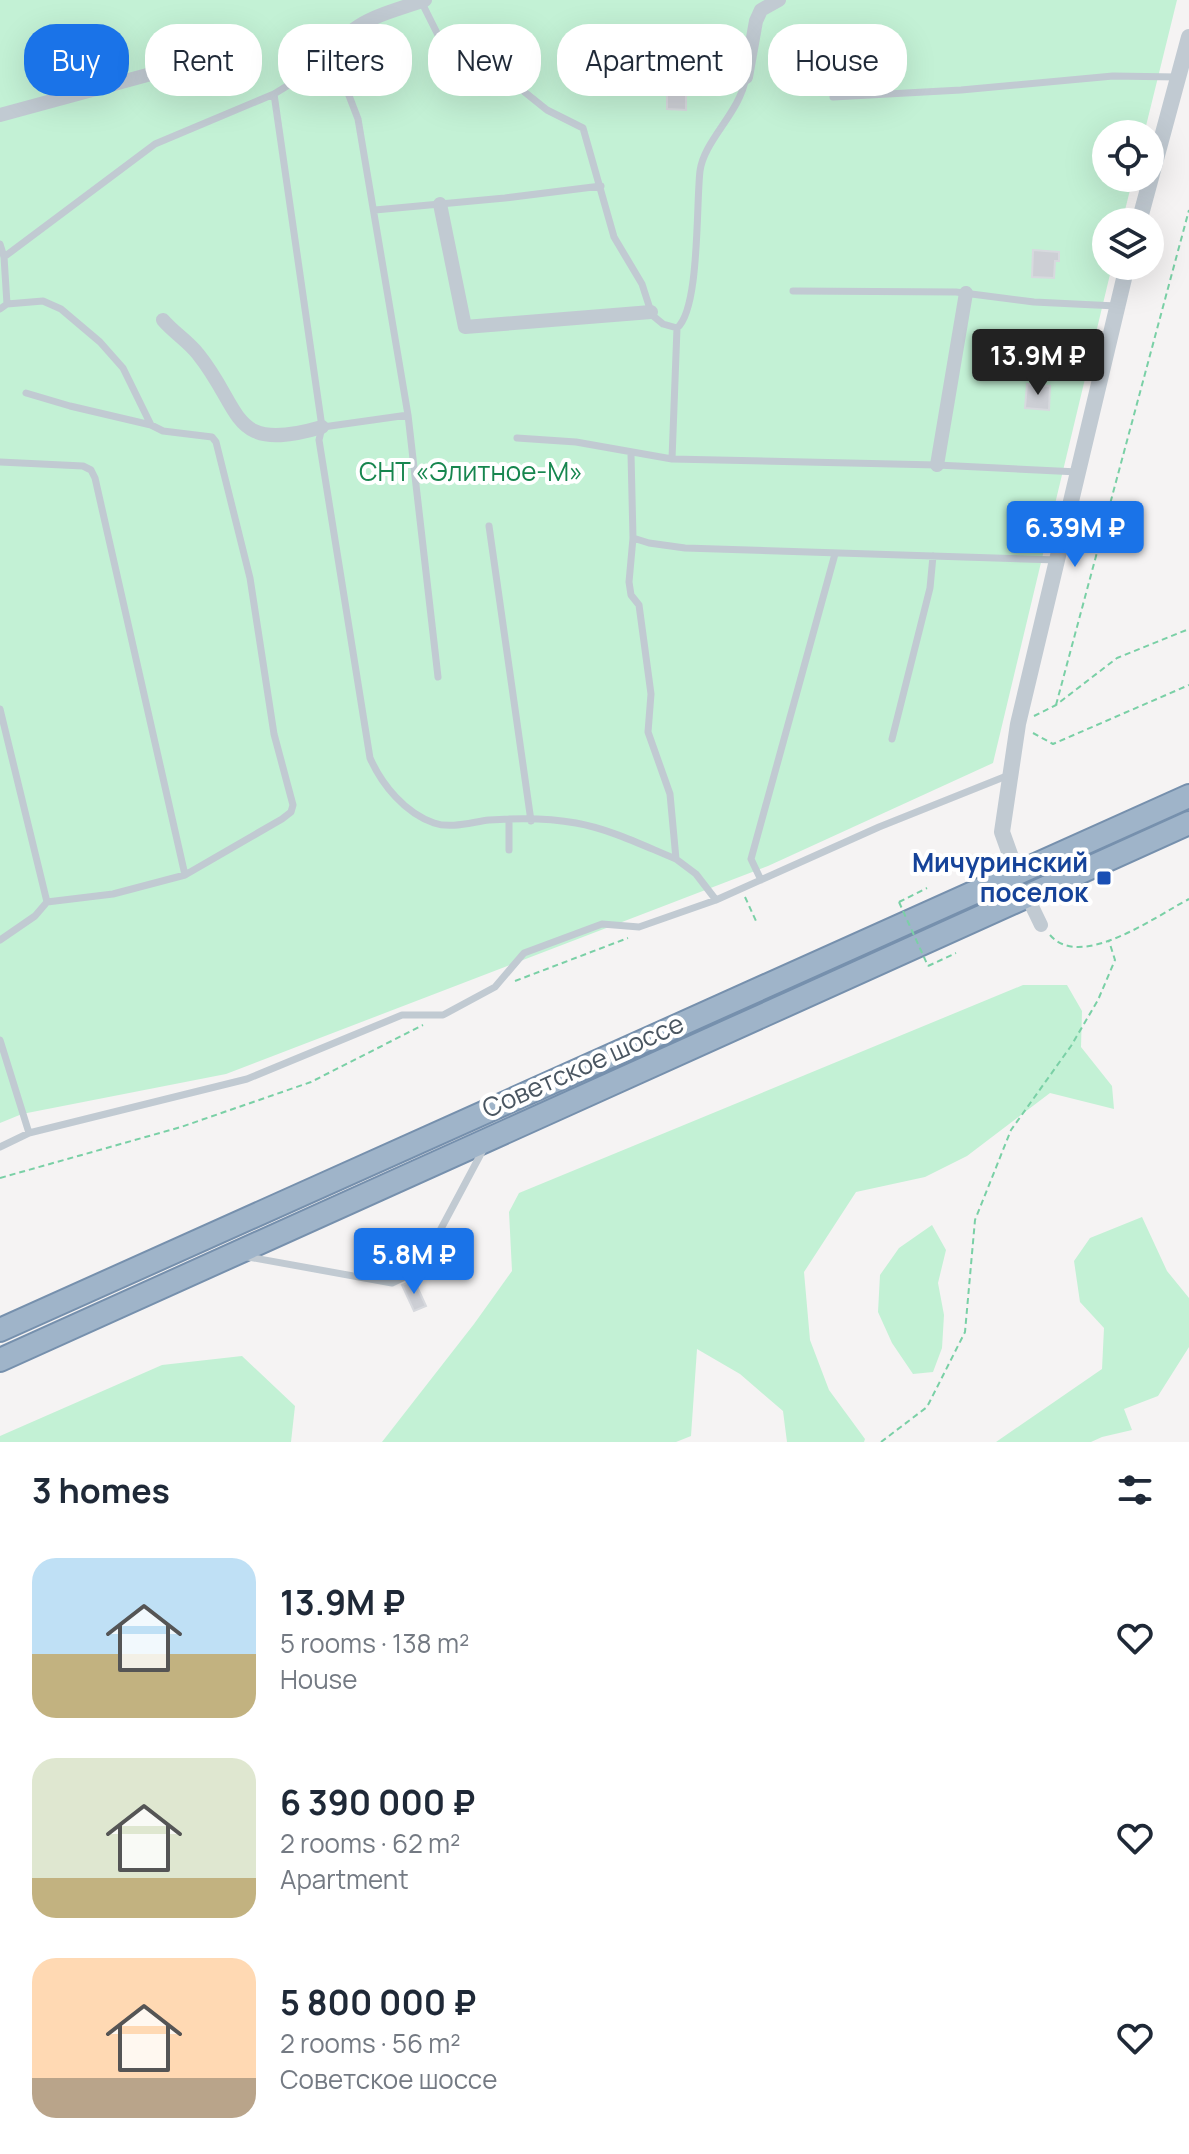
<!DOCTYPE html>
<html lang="en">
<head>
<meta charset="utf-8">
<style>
  :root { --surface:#fff; --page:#f6f6f7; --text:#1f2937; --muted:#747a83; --accent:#1a73e8 }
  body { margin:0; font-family:Manrope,sans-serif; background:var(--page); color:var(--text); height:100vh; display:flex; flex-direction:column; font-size:30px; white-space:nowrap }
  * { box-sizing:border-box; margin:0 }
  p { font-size:26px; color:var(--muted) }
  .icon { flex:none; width:44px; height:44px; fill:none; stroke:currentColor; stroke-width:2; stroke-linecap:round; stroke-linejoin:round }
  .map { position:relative; height:1442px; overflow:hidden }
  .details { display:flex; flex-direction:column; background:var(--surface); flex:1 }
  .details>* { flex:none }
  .banner { position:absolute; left:24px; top:24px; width:1142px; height:72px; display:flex; gap:16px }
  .tools { position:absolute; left:1092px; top:120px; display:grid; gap:16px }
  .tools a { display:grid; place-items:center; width:72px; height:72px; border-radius:50%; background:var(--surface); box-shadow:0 8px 32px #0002; font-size:40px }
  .price { position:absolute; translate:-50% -68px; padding:0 18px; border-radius:8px; background:var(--accent); color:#fff; font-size:26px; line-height:52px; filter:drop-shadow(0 2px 4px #0008) }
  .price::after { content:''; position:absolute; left:50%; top:48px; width:24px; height:18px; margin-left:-12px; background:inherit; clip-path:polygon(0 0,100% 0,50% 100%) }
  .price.active { background:#222; color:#fff }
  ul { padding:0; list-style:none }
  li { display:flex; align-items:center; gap:24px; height:200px; padding:0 32px }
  li span { display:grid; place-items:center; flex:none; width:224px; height:160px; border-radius:24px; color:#555 }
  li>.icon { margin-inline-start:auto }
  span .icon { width:96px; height:96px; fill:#fffc; stroke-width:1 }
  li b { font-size:34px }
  h2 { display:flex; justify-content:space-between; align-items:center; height:96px; padding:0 32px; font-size:34px }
  .tag { padding:0 28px; border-radius:32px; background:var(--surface); box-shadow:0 8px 32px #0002; font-size:28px; line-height:72px }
  .tag.active { background:var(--accent); color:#fff }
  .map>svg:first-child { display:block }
  .green { fill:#c3f1d5 }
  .building { fill:#cdcfd5; stroke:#d7d9de; stroke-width:2 }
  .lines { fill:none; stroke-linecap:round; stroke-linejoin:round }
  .trunk-casing { stroke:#7690ad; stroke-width:26 }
  .path { stroke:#7ad0a6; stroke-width:2; stroke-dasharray:6 4; stroke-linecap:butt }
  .service { stroke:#c1cad2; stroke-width:7 }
  .minor { stroke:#c1cad2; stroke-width:14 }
  .tertiary { stroke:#c1cad2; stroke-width:16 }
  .trunk { stroke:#9fb4c9; stroke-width:22 }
  .path-bridge { stroke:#7ad0a6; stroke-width:2; stroke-dasharray:6 4; stroke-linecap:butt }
  .transit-dot { fill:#1a4fb4; stroke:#fff; stroke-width:3 }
  .labels { text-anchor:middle; stroke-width:8; stroke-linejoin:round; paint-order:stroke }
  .park-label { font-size:26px; fill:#17864f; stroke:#fff }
  .transit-label { font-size:26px; font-weight:bold; fill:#164399; stroke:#fff; text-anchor:end }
  .street-label { font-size:26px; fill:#4a5661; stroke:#fff }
</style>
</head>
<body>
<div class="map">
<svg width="1189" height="1442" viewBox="0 0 1189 1442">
  <rect width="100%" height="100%" fill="#f5f3f3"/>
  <path class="green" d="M0,0h1177l-33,134h-38v44h27l-11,44h-16v44h6l-119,497 -225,103 -542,208 -204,40 -22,9z
    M1023,985h44l15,26 -1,36 31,39 2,23 -64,-16 -83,63 -42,21 -69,15 -52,80 6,68 19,50 36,49 -1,3h-77l-4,-31 -43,-37 -43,-25 -6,87 -15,6h-294l92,-118 38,-53 -3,-59 10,-19z
    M1142,1217l25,54 22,27v49l-31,49 -34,13 8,21 -30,7 -11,5h-95l106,-73 2,-41 -24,-26 -6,-41 16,-23z
    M932,1225l14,25 -8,33 6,32 -2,33 -9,24 -20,2 -21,-31 -14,-31 2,-37 19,-27z
    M242,1356l53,50 -4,36h-291v-6l162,-71z"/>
  <path class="building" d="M667,86h19v24l-19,-1z
    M1033,250l26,2v9h-4l-1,17 -22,-1z
    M1027,384l23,2 -1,24 -24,-2z
    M414,1280l12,26 -12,5 -12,-26z"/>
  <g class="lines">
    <defs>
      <path id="trunk" d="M0,1330l1189,-534
        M0,1360l1189,-537"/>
    </defs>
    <use href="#trunk" class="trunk-casing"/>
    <path class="path" d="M1056,705l133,-495
      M1034,716l22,-11 61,-47 72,-29
      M1033,733l20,11 136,-59
      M745,897l11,24
      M899,902l28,-14
      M1050,935c31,36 106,-19 139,-36
      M928,966l28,-13
      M515,981l113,-43
      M0,1178l181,-51 130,-45 112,-57
      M881,1442l46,-35 38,-75 10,-112 36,-90 60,-84 27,-46 17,-40 -6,-19"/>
    <path class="service" d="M421,1l17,34 48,26 61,49 36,18 31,109 28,47 10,31 11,9 14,4c23,-19 19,-124 23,-157 4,-31 40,-58 46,-94 -59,-19 -91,-37 -154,-19
      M833,97l128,-7 152,-14 64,1
      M375,210l130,-12 96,-12
      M0,244l4,13
      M793,291l163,1 78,10 82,4
      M7,304l36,-3 18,8 39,33 23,26 28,57
      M0,309l7,-5 -3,-47 151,-113 119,-50
      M26,393l44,13 81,19 12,6 49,6 4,5 34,136 24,156 19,71 -2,7 -9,7 -97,56 -72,19 -66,8
      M408,415l30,262
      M323,427l85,-12 -50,-296 -10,-26 -16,-23 -14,-3 -44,27 48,333 -3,13 51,318c12,27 35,55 64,65 17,6 38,-1 55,-3 28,-2 60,-2 87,3 34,6 68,23 100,36
      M517,438l59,4 96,17 265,6 141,7
      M631,454l2,84 -4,44 2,13 8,10 12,89 -3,38 22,62 6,65 20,15 20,26
      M672,459l5,-131
      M0,462l83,4 8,4 4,8 90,397
      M489,526l42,295
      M633,538l16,5 36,5 372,12
      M0,709l47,193 -12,14 -35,24
      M892,739l38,-151 3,-32
      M509,819v31
      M761,880l-10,-21 84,-305
      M0,1040l29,93
      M0,1147l29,-14 218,-54 155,-64h41l52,-28 29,-34 78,-29 37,3 77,-27 163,-73 130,-52
      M243,1256l149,27 27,-13 65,-122"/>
    <path class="minor" d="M318,67c37,-48 51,-48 107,-67
      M746,77l10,-56 5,-11 18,-10
      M0,115l173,-47
      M440,204l25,123 186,-15
      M163,320c10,12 25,21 35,34 46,57 31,100 124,73
      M937,465l29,-172
      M1027,896l14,29"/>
    <path class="tertiary" d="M1139,222l50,-185
      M1017,874l-15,-42 16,-108 109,-458"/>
    <use href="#trunk" class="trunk"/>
    <path class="path-bridge" d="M899,902l29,64"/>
  </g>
  <rect class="transit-dot" x="1096" y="870" width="16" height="16" rx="4"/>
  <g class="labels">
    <g class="park-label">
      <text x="471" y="481">СНТ «Элитное-М»</text>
    </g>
    <g class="transit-label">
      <text x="1088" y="872">Мичуринский<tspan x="1088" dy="30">поселок</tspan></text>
    </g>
    <g class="street-label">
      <text transform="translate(583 1066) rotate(-24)" y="9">Советское шоссе</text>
    </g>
  </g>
</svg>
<div class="tools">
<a><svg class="icon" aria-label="locate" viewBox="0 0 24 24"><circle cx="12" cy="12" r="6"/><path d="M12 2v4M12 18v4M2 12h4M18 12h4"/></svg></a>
<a><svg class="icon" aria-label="layers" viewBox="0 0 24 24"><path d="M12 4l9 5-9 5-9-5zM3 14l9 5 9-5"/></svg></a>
</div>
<b class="price active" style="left:1038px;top:397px">13.9M ₽</b>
<b class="price" style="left:1075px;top:569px">6.39M ₽</b>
<b class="price" style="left:414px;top:1296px">5.8M ₽</b>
<div class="banner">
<a class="tag active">Buy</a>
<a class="tag">Rent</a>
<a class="tag">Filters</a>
<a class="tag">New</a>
<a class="tag">Apartment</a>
<a class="tag">House</a>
</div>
</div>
<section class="details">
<h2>3 homes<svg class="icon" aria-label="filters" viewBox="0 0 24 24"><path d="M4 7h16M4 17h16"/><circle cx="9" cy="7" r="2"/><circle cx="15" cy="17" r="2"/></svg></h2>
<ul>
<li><span style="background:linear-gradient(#bfe0f5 60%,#c2b280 0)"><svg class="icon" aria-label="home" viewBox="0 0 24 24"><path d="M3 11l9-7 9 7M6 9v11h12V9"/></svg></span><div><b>13.9M ₽</b><p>5 rooms · 138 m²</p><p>House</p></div><svg class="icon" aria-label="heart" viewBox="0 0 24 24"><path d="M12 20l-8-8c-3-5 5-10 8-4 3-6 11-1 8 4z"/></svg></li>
<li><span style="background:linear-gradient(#dfe7d0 75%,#c2b280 0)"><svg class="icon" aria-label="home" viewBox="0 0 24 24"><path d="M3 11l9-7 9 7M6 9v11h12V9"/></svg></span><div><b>6 390 000 ₽</b><p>2 rooms · 62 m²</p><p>Apartment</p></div><svg class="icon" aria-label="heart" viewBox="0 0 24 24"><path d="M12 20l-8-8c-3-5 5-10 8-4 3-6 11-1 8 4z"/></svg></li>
<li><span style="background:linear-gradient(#ffd9b3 75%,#b9a48a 0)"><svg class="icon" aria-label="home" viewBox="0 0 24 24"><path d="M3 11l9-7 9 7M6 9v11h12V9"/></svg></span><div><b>5 800 000 ₽</b><p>2 rooms · 56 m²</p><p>Советское шоссе</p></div><svg class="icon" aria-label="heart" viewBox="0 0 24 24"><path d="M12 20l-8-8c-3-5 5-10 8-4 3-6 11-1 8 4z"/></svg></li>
</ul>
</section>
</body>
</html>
